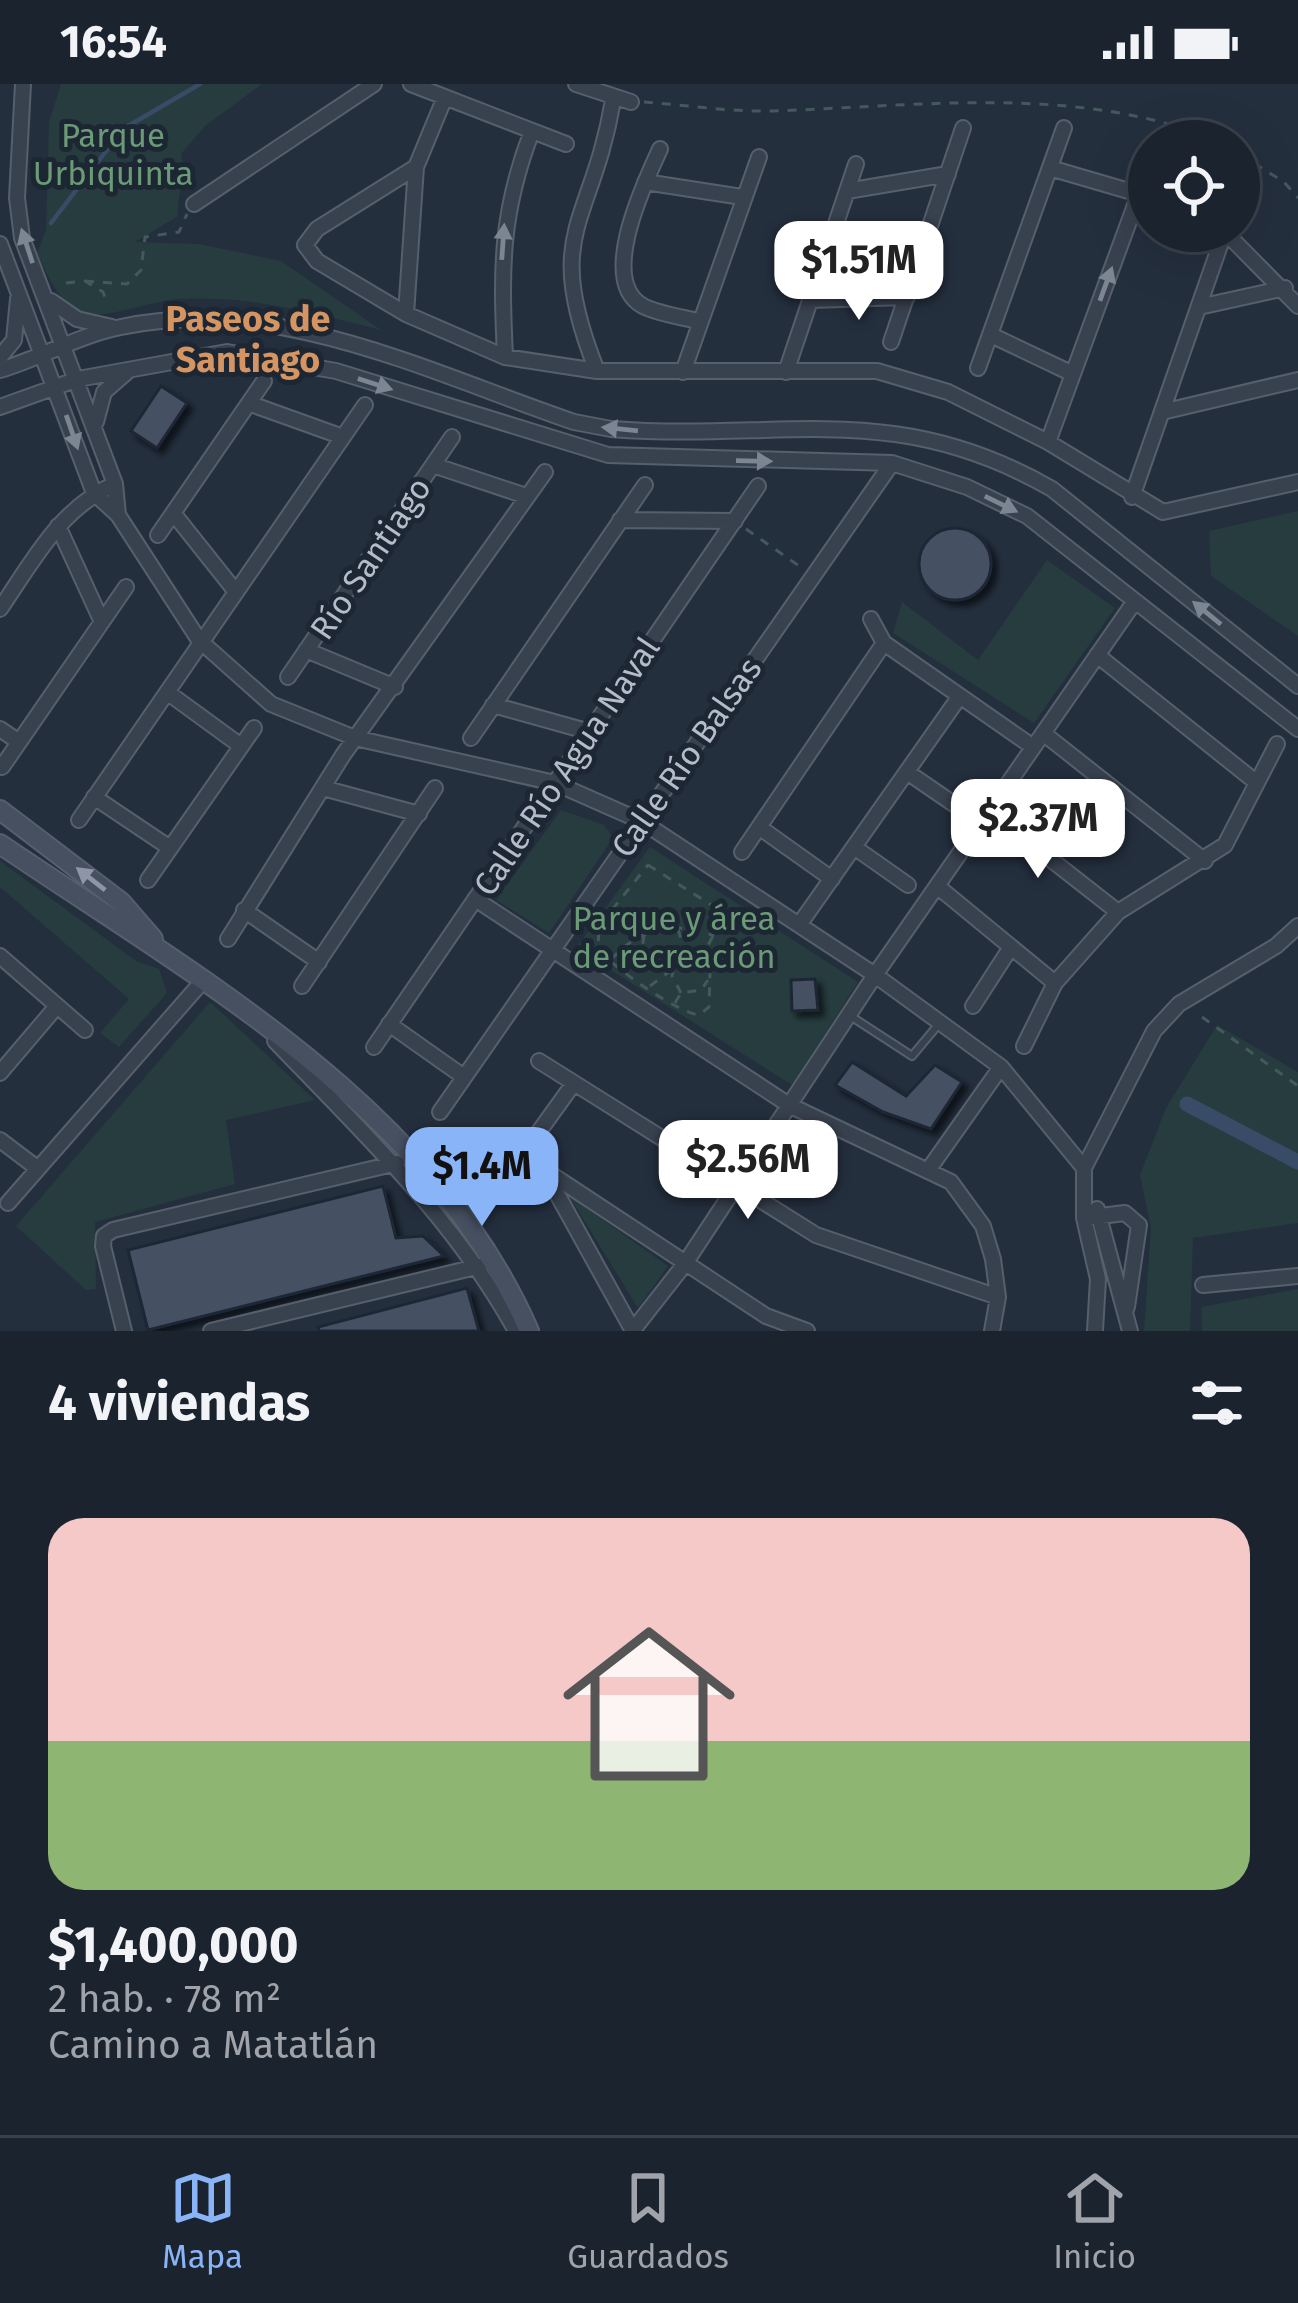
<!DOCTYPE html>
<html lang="es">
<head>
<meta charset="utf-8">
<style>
  :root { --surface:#1b232e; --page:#282f3a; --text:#f1f3f6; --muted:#a0a4aa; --line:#39404a; --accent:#8ab4f8 }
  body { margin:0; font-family:"Fira Sans",sans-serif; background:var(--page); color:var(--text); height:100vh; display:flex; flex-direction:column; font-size:45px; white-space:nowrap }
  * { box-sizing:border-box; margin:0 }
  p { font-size:39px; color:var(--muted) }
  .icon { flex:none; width:66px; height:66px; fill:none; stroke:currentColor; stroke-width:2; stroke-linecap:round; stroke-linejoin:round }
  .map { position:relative; height:1247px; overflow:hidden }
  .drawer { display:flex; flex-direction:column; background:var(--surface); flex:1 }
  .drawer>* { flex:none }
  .fabs { position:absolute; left:1128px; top:36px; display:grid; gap:24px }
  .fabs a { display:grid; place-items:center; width:132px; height:132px; border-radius:50%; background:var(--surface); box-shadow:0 12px 48px #0002,0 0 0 3px var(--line); font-size:60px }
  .price { position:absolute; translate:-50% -102px; padding:0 27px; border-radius:24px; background:#fff; color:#222; font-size:39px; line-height:78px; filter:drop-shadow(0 3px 6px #0008) }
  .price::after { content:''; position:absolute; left:50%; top:72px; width:36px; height:27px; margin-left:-18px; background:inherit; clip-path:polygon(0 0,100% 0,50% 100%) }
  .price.active { background:var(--accent); color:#111 }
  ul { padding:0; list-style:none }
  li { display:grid; align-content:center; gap:24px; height:636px; padding:0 48px }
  li span { display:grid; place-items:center; height:372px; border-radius:36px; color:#555 }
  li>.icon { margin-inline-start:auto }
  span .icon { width:216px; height:216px; fill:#fffc; stroke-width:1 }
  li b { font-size:51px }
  h2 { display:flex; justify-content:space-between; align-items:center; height:144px; padding:0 48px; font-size:51px }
  .status { display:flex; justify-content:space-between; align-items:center; height:84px; padding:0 60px; background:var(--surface); direction:ltr }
  .status svg { height:33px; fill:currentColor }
  .dock { display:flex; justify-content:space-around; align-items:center; height:168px; border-top:3px solid var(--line); background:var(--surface); font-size:33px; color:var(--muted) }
  .dock a { display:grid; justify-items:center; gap:6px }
  .dock .active { color:var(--accent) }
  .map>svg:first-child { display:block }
  .green { fill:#263c3f }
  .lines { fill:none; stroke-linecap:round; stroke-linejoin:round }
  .stream { stroke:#394c67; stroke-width:4.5 }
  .canal { stroke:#394c67; stroke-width:15 }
  .building { fill:#455162; stroke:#1f2835; stroke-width:3; filter:url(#shadow) }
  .lane-casing { stroke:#565f6c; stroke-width:10 }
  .street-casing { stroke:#565f6c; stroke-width:18 }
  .secondary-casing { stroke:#565f6c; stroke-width:22 }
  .path { stroke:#44595c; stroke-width:3; stroke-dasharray:9 9; stroke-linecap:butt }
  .lane { stroke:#38414e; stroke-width:6 }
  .street { stroke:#38414e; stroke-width:14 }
  .secondary { stroke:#465061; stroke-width:18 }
  .oneway { fill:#7c8592 }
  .oneway2 { fill:#8e96a5 }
  .labels { text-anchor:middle; stroke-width:10; stroke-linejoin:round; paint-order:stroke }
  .park-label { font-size:33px; fill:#6b9a76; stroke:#1d2633 }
  .street-label { font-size:33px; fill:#b4bcc9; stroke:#1d2633 }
  .neighbourhood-label { font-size:36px; font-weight:bold; fill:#d59563; stroke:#1d2633 }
</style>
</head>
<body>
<div class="status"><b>16:54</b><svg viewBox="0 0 49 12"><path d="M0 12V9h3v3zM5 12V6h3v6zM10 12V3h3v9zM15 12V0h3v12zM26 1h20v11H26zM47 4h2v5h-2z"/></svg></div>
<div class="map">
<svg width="1298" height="1247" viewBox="0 0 1298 1247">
  <defs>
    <filter id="shadow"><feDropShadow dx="5.5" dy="5.5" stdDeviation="3" flood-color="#0009"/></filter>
  </defs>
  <rect width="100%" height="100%" fill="#242f3e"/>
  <path class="green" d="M61,0h201l-57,42 -24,28c7,25 -5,38 -3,62l-43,26 64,2 82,17 100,69c-68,-17 -130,-35 -202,-31 -26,1 -79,23 -99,13 -23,-11 -32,-37 -43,-59l9,-23 3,-108z
    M1298,427v125l-87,-60 -2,-45z
    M1047,476l68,48 -81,115 -141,-90 9,-31 76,58z
    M561,726l43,15 9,13 -64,95 -53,-33z
    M650,763l208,135 -66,103 -216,-137z
    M0,777l136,100 23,8 8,24 -48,54 -19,-14 29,-34 -129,-112z
    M210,918l105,98 -89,20 9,64 -140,38 1,67 -10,1 -70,-64z
    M1217,941l81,47v151l-105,15 -3,93h-46l7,-103 -11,-53 26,-67z
    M569,1112l99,70 -30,42z
    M1298,1205v42h-96l-1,-24z"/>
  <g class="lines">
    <path class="stream" d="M51,139l72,-94 77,-45"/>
    <path class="canal" d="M1187,1020l111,58"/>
  </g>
  <path class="building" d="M161,302l26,17 -30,45 -26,-17z
    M919 480a36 36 0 1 1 72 0a36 36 0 1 1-72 0Z
    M815,895l3,31 -26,1 -1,-31z
    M852,978l54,34 29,-31 27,17 -31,47 -48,-17 -48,-27z
    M383,1102l13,52 27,-2 21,20 -296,74 -20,-80z
    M467,1204l12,43h-160l-1,-4z"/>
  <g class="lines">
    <defs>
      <path id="lane" d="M852,933l60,39 26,-31"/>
      <path id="street" d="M23,0l-6,114 5,40 93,246 3,31
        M411,0l155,60
        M576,0l55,18
        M445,13l-29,70 -99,62 -12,16 12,16 89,53 99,43 92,14h280l71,21 100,50 115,70 135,-30
        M660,65c-15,33 -63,132 -17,157 16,8 38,11 55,15
        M1050,84l89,26
        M645,98l97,15
        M847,107l101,-17
        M194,120l180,-120
        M1225,148l73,74
        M0,160l94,249 24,22 81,125 72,64 84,34 200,45 86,38 234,154 126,92 83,101
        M810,216l97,-3
        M51,217l26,18 35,8
        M1199,223l86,-19
        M406,230l10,-147
        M991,251l82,39
        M891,258l72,-214
        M0,273l14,-17 4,-41
        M505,273c-4,-87 -5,-143 27,-226
        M978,284l86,-240
        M0,286c40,-12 80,-35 121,-43 155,-33 309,46 453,95l37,7c169,13 281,-32 441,60l246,197
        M597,287c-56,-140 -5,-145 16,-271
        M683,288l76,-215
        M786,288l70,-208
        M251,320l92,33
        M0,323l78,-28 149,-27 109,19 272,84 284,8 75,24 60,29 271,213
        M1162,328l136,-32
        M96,338l8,-30 23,-20
        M1048,358l101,-275
        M433,381l93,31
        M1132,413l93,-266
        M174,430l62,78
        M620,436l115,1
        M58,442l44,96
        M158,451l106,-154
        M0,525c33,-48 60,-101 115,-125
        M871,535l13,24 149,104
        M306,566l89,37
        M1097,571l160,128
        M288,593l164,-240
        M167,608l74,54
        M493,621l97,27
        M0,645l19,13
        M1043,649l162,128
        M471,654l174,-253
        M2,683l124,-180
        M907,688l54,37
        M323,704l96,26
        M94,713l76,51
        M989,727l129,101
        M79,736l286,-415
        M759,743l73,52
        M854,763l54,38
        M742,768l142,-209
        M148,796l106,-152
        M937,802l118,97
        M475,815l314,206 162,77 32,44 10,33 5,38 -6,34
        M244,826l75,52
        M799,841l161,-229
        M228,855l115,-184 202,-283
        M0,872l85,74
        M302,902l133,-198
        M973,922l38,-59
        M389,940l75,53
        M275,957c89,93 178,176 241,290
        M1024,962l31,-63 63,-71 107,-67 52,-101
        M374,963l384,-561
        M539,977l277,174 182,62
        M0,989l57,-67
        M440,1028l452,-649
        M0,1056l37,28
        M522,1071l244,161 41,15
        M929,1085l72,-102
        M546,1090l87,157
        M507,1092l67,-93
        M8,1119l193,-220
        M1097,1125l33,122
        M1084,1134l41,-5 14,12 -12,82
        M1203,1201l95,-9
        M633,1246l51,-65 191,-290 260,-374
        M124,1247l-21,-85 1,-10 9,-6 284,-67
        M211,1247l269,-65
        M1095,1247l3,-52 -14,-61v-50l70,-137 25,-27 97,-58 22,-20"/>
      <path id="secondary" d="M0,726l121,92 32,37
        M0,760c194,132 431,261 529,487"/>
    </defs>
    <use href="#lane" class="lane-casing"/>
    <use href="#street" class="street-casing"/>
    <use href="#secondary" class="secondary-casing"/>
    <path class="path" d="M644,18c42,3 86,10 128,9 152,-5 306,-27 447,30
      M1239,70l45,28 14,16
      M85,197l42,3 14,-14 4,-33 34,-5 8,-18
      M66,199l19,-2 18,11 4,11
      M746,445l56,39
      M648,781l65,41 2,26 -11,21 6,18 -1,36 -10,8c-21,-2 -89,-49 -101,-67l1,-22z
      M678,845l7,24
      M644,851l-2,15 8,15 22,4
      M611,876c27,-32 65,-40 103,-24
      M650,902l20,-15
      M681,909l-9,-17 3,-14 27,-8
      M675,919l6,-10 20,-3 7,-10
      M1202,933l96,69"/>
    <use href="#lane" class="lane"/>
    <use href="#street" class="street"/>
    <use href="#secondary" class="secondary"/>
  </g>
  <defs><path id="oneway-solid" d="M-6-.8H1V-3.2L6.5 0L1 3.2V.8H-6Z" transform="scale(3)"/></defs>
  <g class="oneway">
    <use href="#oneway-solid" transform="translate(503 158) rotate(-86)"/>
    <use href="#oneway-solid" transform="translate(27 162) rotate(-108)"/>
    <use href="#oneway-solid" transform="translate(1106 200) rotate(-70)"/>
    <use href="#oneway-solid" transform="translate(375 300) rotate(18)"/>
    <use href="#oneway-solid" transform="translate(620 345) rotate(-174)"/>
    <use href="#oneway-solid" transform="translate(72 348) rotate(71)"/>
    <use href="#oneway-solid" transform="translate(754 377) rotate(1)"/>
    <use href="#oneway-solid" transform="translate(1001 420) rotate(26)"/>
    <use href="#oneway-solid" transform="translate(1207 529) rotate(-141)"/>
  </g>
  <use class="oneway2" href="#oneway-solid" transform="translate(91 795) rotate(-142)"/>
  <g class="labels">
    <g class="park-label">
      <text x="113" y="63">Parque<tspan x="113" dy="38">Urbiquinta</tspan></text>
      <text x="674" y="846">Parque y área<tspan x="674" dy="38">de recreación</tspan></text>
    </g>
    <g class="street-label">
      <text transform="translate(370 474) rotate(-56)" y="12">Río Santiago</text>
      <text transform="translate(686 673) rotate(-55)" y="12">Calle Río Balsas</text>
      <text transform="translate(566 682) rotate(-56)" y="12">Calle Río Agua Naval</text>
    </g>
    <g class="neighbourhood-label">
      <text x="248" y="247">Paseos de<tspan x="248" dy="41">Santiago</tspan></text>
    </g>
  </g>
</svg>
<div class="fabs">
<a><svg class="icon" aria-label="locate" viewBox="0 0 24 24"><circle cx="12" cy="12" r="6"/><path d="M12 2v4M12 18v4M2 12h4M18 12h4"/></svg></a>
</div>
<b class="price" style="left:859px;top:239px">$1.51M</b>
<b class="price" style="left:1038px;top:797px">$2.37M</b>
<b class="price" style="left:748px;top:1138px">$2.56M</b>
<b class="price active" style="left:482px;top:1145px">$1.4M</b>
</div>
<section class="drawer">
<h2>4 viviendas<svg class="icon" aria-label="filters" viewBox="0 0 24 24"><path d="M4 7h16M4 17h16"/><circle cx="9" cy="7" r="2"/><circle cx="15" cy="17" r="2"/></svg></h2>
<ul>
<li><span style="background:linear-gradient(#f6c9c9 60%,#8fb573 0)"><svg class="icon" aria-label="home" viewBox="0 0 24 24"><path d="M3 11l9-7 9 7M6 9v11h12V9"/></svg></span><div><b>$1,400,000</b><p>2 hab. · 78 m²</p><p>Camino a Matatlán</p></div></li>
</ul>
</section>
<nav class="dock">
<a class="active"><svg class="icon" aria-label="map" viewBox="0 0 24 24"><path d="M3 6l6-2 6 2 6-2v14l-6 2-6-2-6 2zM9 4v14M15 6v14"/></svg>Mapa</a>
<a><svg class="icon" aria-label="saved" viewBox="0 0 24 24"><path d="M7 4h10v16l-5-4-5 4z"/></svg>Guardados</a>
<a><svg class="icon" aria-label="home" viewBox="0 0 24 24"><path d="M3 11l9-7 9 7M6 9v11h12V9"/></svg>Inicio</a>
</nav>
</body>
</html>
